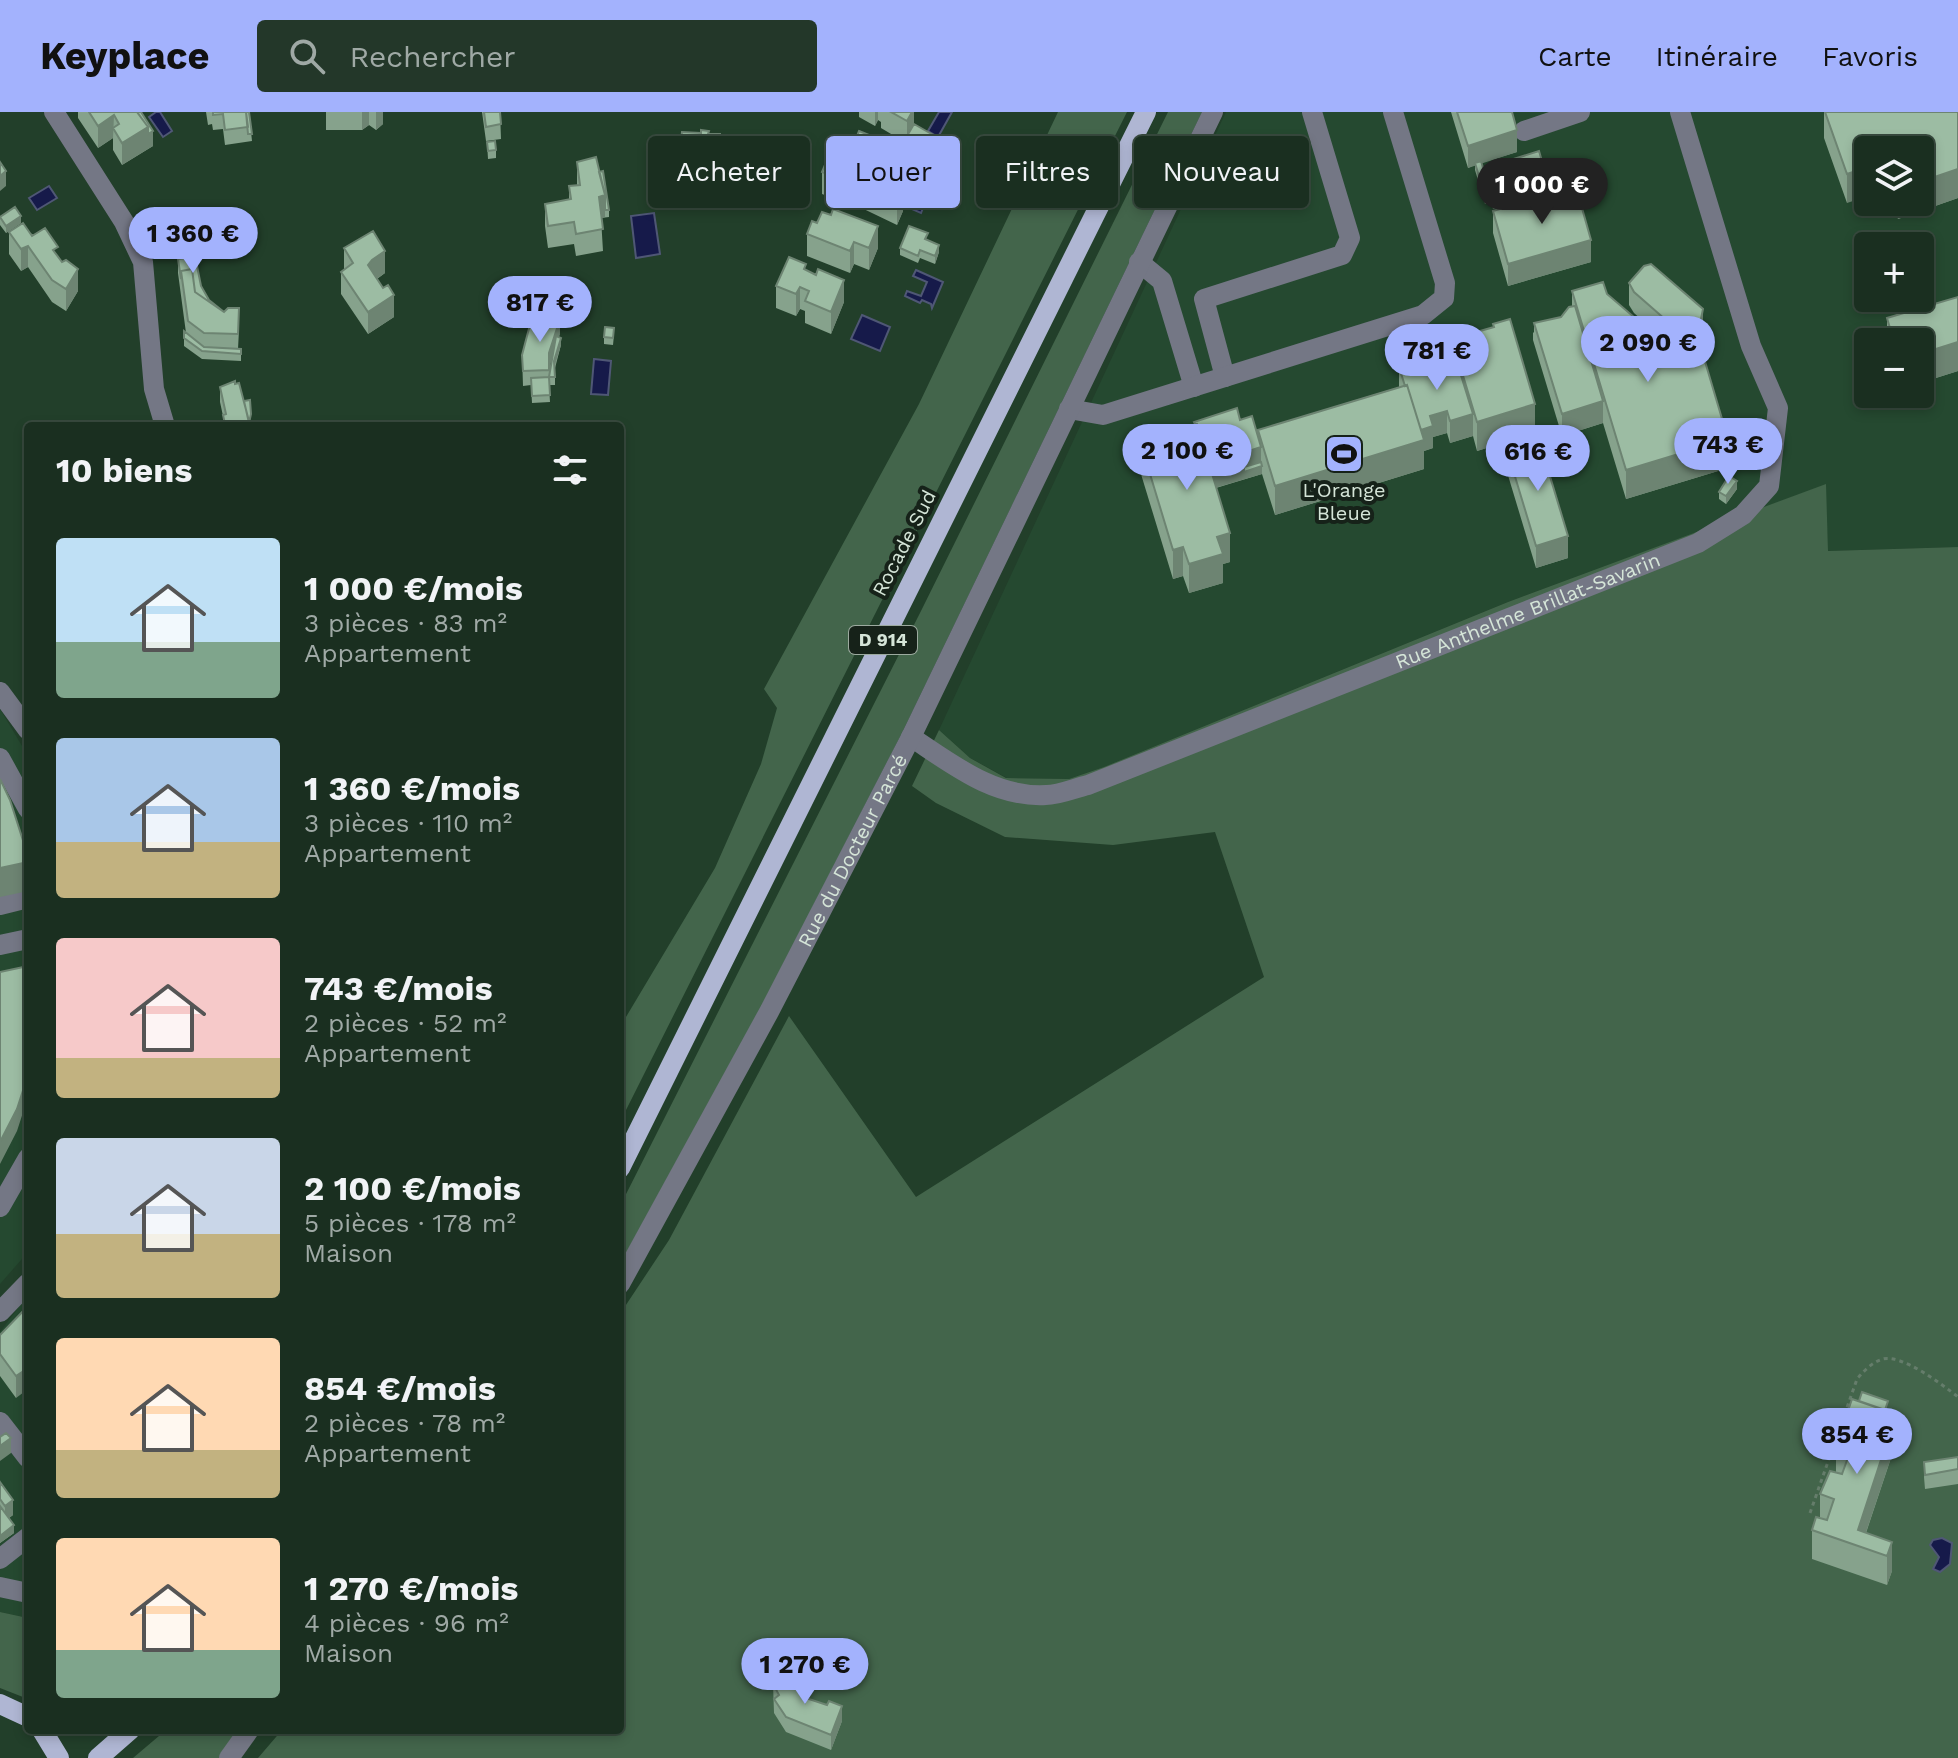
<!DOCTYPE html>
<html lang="fr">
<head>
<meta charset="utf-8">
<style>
  :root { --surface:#1a2f20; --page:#233729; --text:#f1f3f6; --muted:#9fa9a5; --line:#384a3e; --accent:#a3b2fd }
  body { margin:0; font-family:"Work Sans",sans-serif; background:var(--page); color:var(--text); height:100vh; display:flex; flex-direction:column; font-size:30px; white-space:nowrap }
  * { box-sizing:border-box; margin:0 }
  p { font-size:26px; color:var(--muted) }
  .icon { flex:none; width:44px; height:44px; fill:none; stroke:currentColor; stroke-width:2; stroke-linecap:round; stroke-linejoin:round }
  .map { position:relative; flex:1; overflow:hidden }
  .panel { position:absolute; left:24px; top:310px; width:600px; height:1312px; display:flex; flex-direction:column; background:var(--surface); border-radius:8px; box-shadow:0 4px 12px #0003,0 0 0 2px var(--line) }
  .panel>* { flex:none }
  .hud { position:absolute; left:648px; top:24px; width:760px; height:72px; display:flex; gap:16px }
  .tools { position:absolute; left:1854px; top:24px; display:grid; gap:16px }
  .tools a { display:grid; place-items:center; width:80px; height:80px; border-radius:8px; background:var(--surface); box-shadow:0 4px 12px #0003,0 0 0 2px var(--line); font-size:40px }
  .price { position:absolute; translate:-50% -68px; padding:0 18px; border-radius:28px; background:var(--accent); color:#111; font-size:26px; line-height:52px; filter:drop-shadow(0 2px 4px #0008) }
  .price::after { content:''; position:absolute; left:50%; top:48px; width:24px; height:18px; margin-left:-12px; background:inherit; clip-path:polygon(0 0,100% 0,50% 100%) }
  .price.selected { background:#222; color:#fff }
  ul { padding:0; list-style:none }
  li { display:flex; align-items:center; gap:24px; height:200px; padding:0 32px }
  li span { display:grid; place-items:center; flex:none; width:224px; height:160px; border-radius:8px; color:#555 }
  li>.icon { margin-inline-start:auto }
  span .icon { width:96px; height:96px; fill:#fffc; stroke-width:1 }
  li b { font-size:34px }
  h2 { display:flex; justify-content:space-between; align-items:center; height:96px; padding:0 32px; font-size:34px }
  .tag { padding:0 28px; border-radius:8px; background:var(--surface); box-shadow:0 4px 12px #0003,0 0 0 2px var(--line); font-size:28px; line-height:72px }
  .tag.selected { background:var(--accent); color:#111 }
  header { display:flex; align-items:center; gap:48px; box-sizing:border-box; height:112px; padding:0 40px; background:var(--accent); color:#111 }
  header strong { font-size:38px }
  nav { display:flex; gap:44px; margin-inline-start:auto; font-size:28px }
  .search { width:560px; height:72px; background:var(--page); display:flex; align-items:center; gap:20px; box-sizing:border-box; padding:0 28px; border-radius:8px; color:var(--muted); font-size:30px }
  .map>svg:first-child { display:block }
  .built { fill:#254930; fill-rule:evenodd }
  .green { fill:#43654b }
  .water { fill:#161a4a; stroke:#4f5775; stroke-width:2 }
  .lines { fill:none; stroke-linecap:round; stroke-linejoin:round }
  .path { stroke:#657d6b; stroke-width:3; stroke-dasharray:4 4; stroke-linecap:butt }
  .minor { stroke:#747785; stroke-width:20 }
  .major { stroke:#afb6d3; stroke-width:20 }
  .wall { fill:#86a28c; fill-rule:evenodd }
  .shaded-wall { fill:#6d8472 }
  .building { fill:#9cbca3; stroke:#6d8472; stroke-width:2 }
  .labels { text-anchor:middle; stroke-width:8; stroke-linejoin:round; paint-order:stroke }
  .shield { fill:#162219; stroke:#9caa9f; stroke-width:2 }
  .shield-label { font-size:18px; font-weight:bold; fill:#d5e5d8 }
  .poi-label { font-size:20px; fill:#d5e5d8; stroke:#162219 }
  .street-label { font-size:20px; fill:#d5e5d8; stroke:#162219 }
</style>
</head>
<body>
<header>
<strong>Keyplace</strong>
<div class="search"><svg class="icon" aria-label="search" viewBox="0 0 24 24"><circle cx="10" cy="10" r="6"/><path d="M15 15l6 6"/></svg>Rechercher</div>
<nav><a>Carte</a><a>Itinéraire</a><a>Favoris</a></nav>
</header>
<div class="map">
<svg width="1958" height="1646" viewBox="0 0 1958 1646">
  <rect width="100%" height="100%" fill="#223f2a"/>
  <path class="built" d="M1226,0h732v435l-130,4 -3,-66 -317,117 -404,165 -35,12 -62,-1 -37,-20 -31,-28zM1868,38h52v52h-52zM1868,134h52v52h-52zM1868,230h52v52h-52z
    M0,597l28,47v496l-28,32z
    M28,1183v323l-28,-6v-280z"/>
  <path class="green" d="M1058,0h69l-507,1010v-95l95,-159 46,-104 16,-56 -13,-19 155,-285z
    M1168,0h34l-300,621 -140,272 -142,259v-58l301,-595z
    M1826,372l2,67 130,-4v1211h-1700l24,-28h338v-416l49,-74 120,-224 127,181 348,-220 -49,-145 -102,13 -108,-8 -69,-34 -24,-17 27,-56 31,28 36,20 63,1 35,-12 404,-165z
    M0,1500l28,6v81l-28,-11z
    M166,1618h71l-18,28h-86z"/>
  <path class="water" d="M156,0h4l12,19 -9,6 -14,-20z
    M939,0h13l-14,25 -10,-6z
    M901,64l30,12 -10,25 -30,-13 1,-3 14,6 5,-14 -13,-6z
    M49,74l8,12 -20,12 -8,-12z
    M654,101l6,41 -24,4 -5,-42z
    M916,158l27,12 -11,26 -1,-4 -9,-4 -2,3 -15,-7 2,-5 14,5 6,-14 -14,-6z
    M862,203l28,12 -10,24 -29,-12z
    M594,247l17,2 -3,34 -17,-1z
    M1942,1426l10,5 -2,21 -10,8 -7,-3 6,-12 -9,-12 3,-5z
    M830,1540l26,8 2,10 -28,14 -11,-6z"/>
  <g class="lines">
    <path class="path" d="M1810,1401l47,-134c7,-8 15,-17 26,-20 19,-5 60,26 75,38"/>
    <g class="minor">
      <path d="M54,0l70,110 19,40 11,127 11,37"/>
      <path d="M1524,19l56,-19"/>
      <path d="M1139,150l23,19 32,106"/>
      <path d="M1225,265l-21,-78 138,-44 8,-17 -38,-126"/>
      <path d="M1069,297l34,6 320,-100 21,-17 1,-15 -52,-171"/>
      <path d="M0,580l28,38"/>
      <path id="s1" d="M911,625c41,27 83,61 135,58 13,0 29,-7 42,-10l610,-242 45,-28 26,-29 9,-78 -27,-62 -71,-234"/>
      <path d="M0,646l28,51"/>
      <path d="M0,793l28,-7"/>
      <path d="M0,833l28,-6"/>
      <path d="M0,1095l28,-49"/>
      <path id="s2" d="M620,1172l150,-274 141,-273 302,-625"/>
      <path d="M0,1200l28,-29"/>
      <path d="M0,1310l28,36"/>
      <path d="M0,1447l28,-22"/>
      <path d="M0,1475l28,6"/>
      <path d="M229,1646l20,-28"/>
    </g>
    <path class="major" d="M620,1056l526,-1056
      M0,1592l28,13
      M42,1618l17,28
      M98,1646l32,-28"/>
  </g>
  <path class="wall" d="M78,0h63l12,34 -31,19 -9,-15v-12l-15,10 -20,-30z
    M206,0h43l3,29 -27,4 -2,-16 -10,1 -1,-6 -4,1z
    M326,0h57v12l-7,6 -7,-5 -7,5h-36z
    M482,0h18l1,27 -15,2z
    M859,0h55v12l21,19 -7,13 -47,-28v-6l-3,-2 -3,6 -16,-9z
    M1451,0h61l5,40 -36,11 4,12v-7l62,25 -54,16 -2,-7 -6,2 -10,-34v-5l-7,3z
    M1824,0h134v86l-60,21 -6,-17h28v-52h-52l-21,53 -23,-65z
    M709,22l11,22v8l30,2 -1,34 -64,-6v-23h-5v-22z
    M487,30l9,8v8l-8,1z
    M843,46l41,5 -2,4 10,12 -2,5 13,27 -6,14 -50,-24v-3l-4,-2 -2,5 -19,-7v-22z
    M577,50l32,48v7l-8,1 2,33 -27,5 -2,-12 -26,4 -3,-22v-22l24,-4v-14l8,-1z
    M1493,99l98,51 -83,24 -15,-53z
    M831,103l47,33 -9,22 -15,-6 -4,9 -43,-17v-22l10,-11z
    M0,105l21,6 -15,10 -6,-8z
    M9,120l21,1 4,2 24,21 20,35 -12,20 -14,-9 -24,-35 -7,4 -12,-17z
    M928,128l11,12 -4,12 -15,-6 -2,5 -18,-8v-7z
    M344,136l41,25 -8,6 17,38 -26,17 -27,-40v-22l3,-2z
    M178,147l23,27 8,14 30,30 -1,19h3v12l-39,-2 -18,-13v-15l2,2 -8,-60z
    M806,158l38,32 -13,32 -26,-11v-12l-5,-2 -4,7 -20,-8v-22z
    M1629,171l74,39 6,37 -4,2 23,107 -102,31 -23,-76 -41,13 -29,-96v-7l1,-1v-9l27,-6 11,-11v-15l35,3 60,52v-4l-33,-29 -5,-8z
    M1958,185v74l-38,12v-41h-33v-24z
    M560,221l-1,4 2,8 -6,23v17h-6l1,17 -18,1 -1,-18 -8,1 -1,-31zM553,243l-4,22v-10z
    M614,223l-1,10 -9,-1v-7z
    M1452,227l83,94 -58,18 -4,-15 -23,7 -3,-10 -14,4v11l-9,3v18l-149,46 -13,-41 -46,14 14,74 -7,2v19l-34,10 -6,-17 -10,3 -36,-118v-15l3,-1v-4l54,-16v-3l46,-2 18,17v-7l141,-43v-20l22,3 12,-3v-4l19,-6z
    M220,275l24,14 7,21 -1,3 6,1h-33v-10l-3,-14z
    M1507,338l61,108 -32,10 -29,-96z
    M1737,377l-11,15 -7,-5v-7z
    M28,1193l-12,93 -16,-22v-41z
    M1888,1300l8,31 -30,90 26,9v29l-5,14 -75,-26v-29l8,-12v-24l16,-21v-27z
    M1958,1345v27l-33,5 -1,-12v-15z
    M0,1370l13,33 -4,3 5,15 -14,10z
    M773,1572l31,13 -2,1 3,4 37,19 -11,29 -45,-18 -12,-19z"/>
  <path class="shaded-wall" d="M362,0h7v13l-7,5z
    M376,0h7v12l-7,6z
    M875,0h3v8l-3,6z
    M912,0h2v19l-7,5v-15z
    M114,3l-1,23 -15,10v-22z
    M148,15v22l-26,16v-22z
    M1517,18v22l-49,16v-22z
    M153,19v15l-5,3v-15z
    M935,24v7l-7,13v-8z
    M884,29v22l-10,23 -3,-1v7v-21z
    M1868,55v29l-21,7v-29z
    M1958,57v29l-60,21v-17h22v-20z
    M6,59v15l-6,5v-15z
    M843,62v22l-2,5v-21z
    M1547,66v15l-54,16v-14z
    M903,77v22l-6,14v-22z
    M605,83v22l-6,2v-22z
    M1491,83v7l-6,2v-8z
    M21,104v7l-15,10v-7z
    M878,114v22l-9,22v-22z
    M1591,128v22l-83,24v-22z
    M854,130v22l-4,9v-22z
    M939,133v7l-4,12v-8z
    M28,134v21l-7,4v-22z
    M385,139v22l-13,9 -4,-17 4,-5z
    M78,157v22l-12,20v-22z
    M844,168v22l-13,32v-22z
    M800,175v22l-4,7v-22z
    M394,183v22l-26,17v-22z
    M1703,197v22l6,6v22l-29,10v-22l21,-28z
    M560,207v14l-11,35v-15z
    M561,226v7l-7,23v-7z
    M1958,230v29l-38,12v-29z
    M1603,289v22l-41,13v-22z
    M1535,292v29l-58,18v-29z
    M1447,299v22l-14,4v11l-9,3v18l-149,46v-29l144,-55 11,-15z
    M1473,302v22l-23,7v-22z
    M1728,327v29l-102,31v-29z
    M1261,335v20l1,-1v8l-54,16v-22l35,-15z
    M1737,369v8l-11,15v-8z
    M1230,421v29l-7,2v19l-34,10v-29l28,-27z
    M1568,424v22l-32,10v-22z
    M1183,435v29l-10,3v-29z
    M28,750v29l-28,6v-29z
    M28,963v22l-11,34 -17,33v-22z
    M28,1256v21l-12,9v-22z
    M1896,1302v29l-35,104 -3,-17z
    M11,1326v15l-11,8v-16z
    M13,1388v15l-8,6v-15z
    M14,1413v8l-14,10v-7z
    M1892,1430v29l-5,14v-29z
    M804,1570v15l-8,5v-15z
    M842,1594v15l-11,29v-15z"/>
  <path class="building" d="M89,0h48l11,15 -26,16 -9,-15 6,-4 -5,-9 -16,11z
    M137,0h4l12,19 -5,3v-7z
    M213,0h33l2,15 -23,3 -2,-16 -10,1z
    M246,0h3l3,22h-4z
    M484,0h16l1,12 -15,3z
    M891,0h21l-5,9z
    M1457,0h55l5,18 -49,16z
    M1825,0h133v57l-38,13v-32h-52v17l-21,7z
    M914,12l21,12 -7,12 -21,-12z
    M701,18l8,1 -1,3h12l-2,30 32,2 -1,12 -64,-6 2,-23h-7l2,-17 19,1z
    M859,19l25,10 -13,30 14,5 -3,5 21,8 -6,14 -50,-24 1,-3 -5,-2 -2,6 -19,-8 8,-19 12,6 3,-8 5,2z
    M495,29l1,9 -8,1 -1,-9z
    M837,38l6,2 -3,6 -5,-3z
    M1539,39l8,27 -54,17 -8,-27z
    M596,45l9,38 -6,2 4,32 -27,5 -2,-12 -26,4 -3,-22 26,-5 -2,-13 11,-1 -3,-23z
    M1481,49l10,34 -6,1 -10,-33z
    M0,50l6,9 -6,5z
    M879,54l13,6 -4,11 -3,-1v-6l-9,-3z
    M603,59l6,39h-4v-15l-6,-23z
    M1576,75l15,53 -83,24 -15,-53z
    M15,95l6,9 -15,10 -6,-9z
    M833,97l45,17 -9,22 -15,-6 -4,9 -43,-17 5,-13 5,2 5,-11 9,3z
    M23,111l9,13 13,-8 13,19 -5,3 9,12 4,-2 12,9 -12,20 -14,-9 -24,-34 -7,3 -12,-17z
    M909,114l19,7 -3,6 14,6 -4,11 -15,-6 -2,6 -18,-8z
    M373,119l12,20 -13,9 -4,5 15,23 5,-3 6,10 -26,17 -27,-40 12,-9 -9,-15z
    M195,144l6,30 8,14 15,12 -29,-20 -3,-23 -11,2v8l-3,-20z
    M789,145l17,7 -2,5 12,6 2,-6 26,11 -13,32 -26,-11 4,-10 -9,-4 -4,7 -20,-8z
    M1651,152l52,45 -2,10 8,18 -29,10 -13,-12 7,-8 -40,-35 -5,-9 15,-17z
    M192,157l3,23 29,20 4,-4h11l-1,26 -34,-1 -16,-12 -7,-50z
    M1603,170l4,12 70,60 24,-6 27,91 -102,31 -54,-179z
    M1958,185v45l-38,12v-12h-26l-7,-24z
    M1575,194l28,95 -41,13 -28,-91 27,-6 8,-10z
    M544,201l16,6 -11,34v17l-26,1 -1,-16 9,-34 10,3z
    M1510,207l25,85 -58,18 -25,-83 42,-12 -1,-3z
    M605,215l9,1 -1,10 -9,-1z
    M184,219l20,16 37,2v5l-39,-3 -18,-13z
    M556,224l5,2 -7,23 1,16h-6l1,18 -18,1 -1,-18 18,-1z
    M1455,244l18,58 -23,7 -3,-10 -17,5 3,10 -12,4 -14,-45 -2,1 -6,-19 22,3 13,-4 -1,-3z
    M235,269v3l4,-1 11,42 4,-2 2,3h-21l-2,-3 -8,1 -2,-9 3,-1 -6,-27z
    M1407,273l17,55 -149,46 -17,-56z
    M250,288l1,14 -2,9 -5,-22z
    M1237,296l3,12 12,-4 9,31 -18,6 1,4 -34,11 -13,-44h-2l-1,-2z
    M1197,312l33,109 -13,4 6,17 -34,10 -6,-17 -10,3 -33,-109z
    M1539,328l29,96 -32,10 -29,-96z
    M1261,350l1,4 -18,6v-5z
    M1729,364l8,5 -11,15 -7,-4z
    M0,667l10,21 18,56v6l-28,6z
    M28,854v109l-11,34 -17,33v-170z
    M28,1194v62l-12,8 -16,-22v-19z
    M1862,1280l26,9 -3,9 -26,-9z
    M1852,1287l44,15 -38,116 34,12 -5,14 -75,-26 4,-13 11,3 7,-21 -14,-5 10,-23 12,3 9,-25 -15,-3z
    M6,1321l5,5 -11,8v-9z
    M1958,1345v12l-33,6 -1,-13z
    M0,1370l13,18 -8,6 -5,-7z
    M0,1394l14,19 -14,11z
    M798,1558l6,12 -8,5 9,15 1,-4 21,7 2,-4 13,5 -11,29 -45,-18 -12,-18 5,-4 -6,-11z"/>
  <defs>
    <symbol id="stadium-square" viewBox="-11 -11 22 22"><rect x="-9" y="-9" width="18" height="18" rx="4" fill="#a3b2fd" stroke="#162219"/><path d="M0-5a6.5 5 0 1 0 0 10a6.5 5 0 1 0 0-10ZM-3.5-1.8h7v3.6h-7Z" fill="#111"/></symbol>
  </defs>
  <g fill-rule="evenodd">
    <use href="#stadium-square" x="1322" y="320" width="44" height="44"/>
  </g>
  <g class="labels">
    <rect class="shield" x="849" y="514" width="68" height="28" rx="6"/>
    <g class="shield-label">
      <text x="883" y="534">D 914</text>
    </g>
    <g class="poi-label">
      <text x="1344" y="385">L'Orange<tspan x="1344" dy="23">Bleue</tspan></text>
    </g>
    <g class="street-label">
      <text transform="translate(904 431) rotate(-63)" y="7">Rocade Sud</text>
      <text dy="7" stroke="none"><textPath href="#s1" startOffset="666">Rue Anthelme Brillat-Savarin</textPath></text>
      <text dy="7" stroke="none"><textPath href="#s2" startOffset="492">Rue du Docteur Parcé</textPath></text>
    </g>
  </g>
</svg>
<div class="tools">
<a><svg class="icon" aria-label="layers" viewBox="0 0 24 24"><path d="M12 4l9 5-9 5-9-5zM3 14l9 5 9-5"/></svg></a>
<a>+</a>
<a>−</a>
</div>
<b class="price selected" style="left:1542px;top:114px">1 000 €</b>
<b class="price" style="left:193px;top:163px">1 360 €</b>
<b class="price" style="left:540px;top:232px">817 €</b>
<b class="price" style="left:1648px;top:272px">2 090 €</b>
<b class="price" style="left:1437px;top:280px">781 €</b>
<b class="price" style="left:1728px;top:374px">743 €</b>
<b class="price" style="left:1187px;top:380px">2 100 €</b>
<b class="price" style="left:1538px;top:381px">616 €</b>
<b class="price" style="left:1857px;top:1364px">854 €</b>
<b class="price" style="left:805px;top:1594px">1 270 €</b>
<div class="hud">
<a class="tag">Acheter</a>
<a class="tag selected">Louer</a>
<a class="tag">Filtres</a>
<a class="tag">Nouveau</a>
</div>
<section class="panel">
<h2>10 biens<svg class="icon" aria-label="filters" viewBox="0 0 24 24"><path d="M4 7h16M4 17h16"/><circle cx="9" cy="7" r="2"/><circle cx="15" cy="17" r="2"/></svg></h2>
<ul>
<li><span style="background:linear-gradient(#bfe0f5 65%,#7fa58c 0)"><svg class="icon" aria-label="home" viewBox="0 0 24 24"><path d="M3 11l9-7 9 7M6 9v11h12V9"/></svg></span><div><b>1 000 €/mois</b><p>3 pièces · 83 m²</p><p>Appartement</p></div></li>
<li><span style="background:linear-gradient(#a9c7e8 65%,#c2b280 0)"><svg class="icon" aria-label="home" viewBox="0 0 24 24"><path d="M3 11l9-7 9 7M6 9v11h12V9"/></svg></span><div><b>1 360 €/mois</b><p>3 pièces · 110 m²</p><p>Appartement</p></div></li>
<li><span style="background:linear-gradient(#f6c9c9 75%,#c2b280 0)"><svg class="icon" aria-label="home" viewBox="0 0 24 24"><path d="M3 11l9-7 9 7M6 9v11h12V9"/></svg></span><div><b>743 €/mois</b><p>2 pièces · 52 m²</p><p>Appartement</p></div></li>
<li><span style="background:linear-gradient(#c9d6e8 60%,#c2b280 0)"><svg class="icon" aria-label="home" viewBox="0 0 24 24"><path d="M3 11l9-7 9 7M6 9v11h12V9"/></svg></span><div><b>2 100 €/mois</b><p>5 pièces · 178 m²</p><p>Maison</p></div></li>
<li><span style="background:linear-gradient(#ffd9b3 70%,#c2b280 0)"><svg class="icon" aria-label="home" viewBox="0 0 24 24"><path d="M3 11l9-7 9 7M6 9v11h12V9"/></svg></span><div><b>854 €/mois</b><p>2 pièces · 78 m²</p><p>Appartement</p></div></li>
<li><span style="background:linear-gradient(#ffd9b3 70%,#7fa58c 0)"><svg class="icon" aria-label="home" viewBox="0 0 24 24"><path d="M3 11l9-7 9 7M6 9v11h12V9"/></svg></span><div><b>1 270 €/mois</b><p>4 pièces · 96 m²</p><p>Maison</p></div></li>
</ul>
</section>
</div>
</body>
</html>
